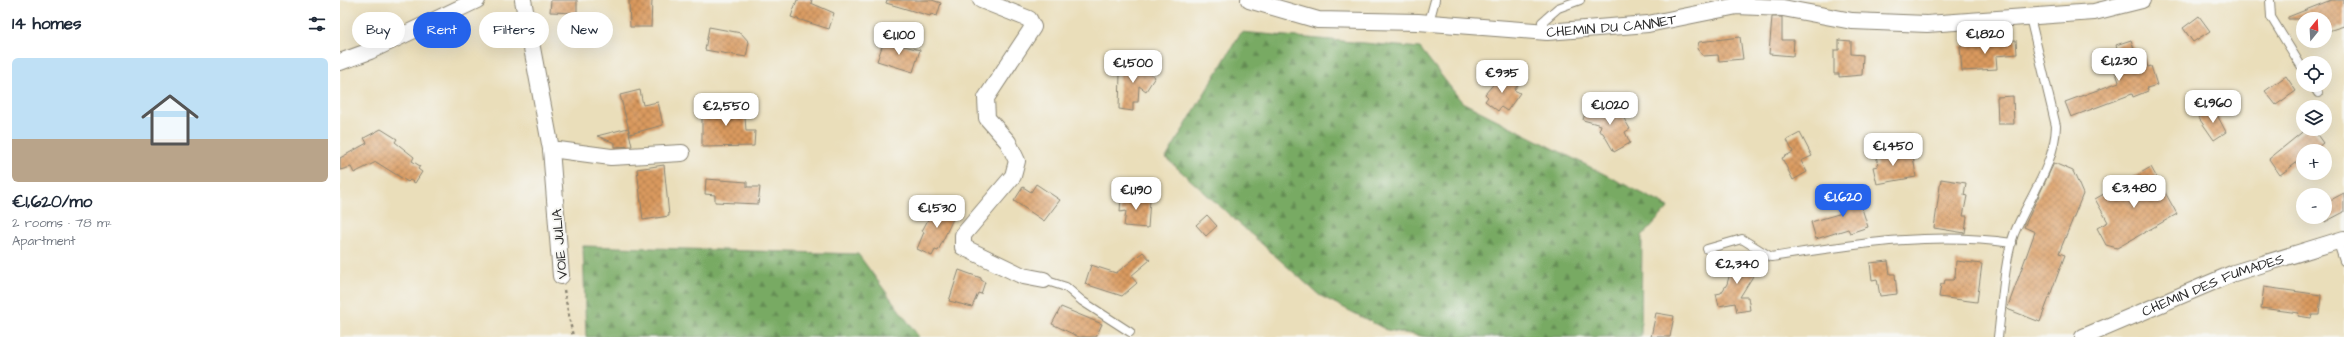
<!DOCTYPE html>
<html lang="en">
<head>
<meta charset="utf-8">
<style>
  :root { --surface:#fff; --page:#f2f2f3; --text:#1f2937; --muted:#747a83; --line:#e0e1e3; --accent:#2563eb }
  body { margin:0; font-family:"Architects Daughter",sans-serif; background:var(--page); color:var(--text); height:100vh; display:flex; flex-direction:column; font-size:15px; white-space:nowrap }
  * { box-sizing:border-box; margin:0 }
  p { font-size:13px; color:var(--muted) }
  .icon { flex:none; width:22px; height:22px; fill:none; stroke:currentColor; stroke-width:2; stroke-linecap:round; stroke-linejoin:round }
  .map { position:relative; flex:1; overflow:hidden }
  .details { display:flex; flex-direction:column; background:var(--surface); width:340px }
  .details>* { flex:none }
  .hud { position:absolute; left:12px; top:12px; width:380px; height:36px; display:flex; gap:8px }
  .needle { width:26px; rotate:18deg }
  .fabs { position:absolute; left:1956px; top:12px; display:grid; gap:8px }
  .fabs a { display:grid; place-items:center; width:36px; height:36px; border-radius:50%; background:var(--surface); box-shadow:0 4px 16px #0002; font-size:20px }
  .price { position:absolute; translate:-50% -34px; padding:0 9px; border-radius:8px; background:#fff; color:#222; font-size:13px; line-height:26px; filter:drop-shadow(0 1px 2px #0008) }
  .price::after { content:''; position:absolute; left:50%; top:24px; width:12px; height:9px; margin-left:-6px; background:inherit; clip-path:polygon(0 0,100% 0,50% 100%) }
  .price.selected { background:var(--accent); color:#fff }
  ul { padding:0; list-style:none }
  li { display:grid; align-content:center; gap:8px; height:212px; padding:0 12px }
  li+li { border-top:1px solid var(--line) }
  li span { display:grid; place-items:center; height:124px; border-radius:6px; color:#555 }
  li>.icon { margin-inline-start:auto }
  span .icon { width:72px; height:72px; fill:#fffc; stroke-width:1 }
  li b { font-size:17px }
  h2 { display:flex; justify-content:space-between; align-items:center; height:48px; padding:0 12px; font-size:17px }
  .chip { padding:0 14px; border-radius:18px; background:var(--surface); box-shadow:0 4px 16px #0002; font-size:14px; line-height:36px }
  .chip.selected { background:var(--accent); color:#fff }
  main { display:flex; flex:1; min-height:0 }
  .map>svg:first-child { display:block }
  .forest { fill:url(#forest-firs); stroke:#526a48 }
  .building { fill:url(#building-cross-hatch) }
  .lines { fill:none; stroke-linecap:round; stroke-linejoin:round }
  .service-casing { stroke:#8a8472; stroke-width:10 }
  .minor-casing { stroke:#8a8472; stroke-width:18 }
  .path { stroke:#8a8472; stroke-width:2.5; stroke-dasharray:3 3; stroke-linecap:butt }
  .service { stroke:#fff; stroke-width:8 }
  .minor { stroke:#fff; stroke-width:16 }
  .labels { text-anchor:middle; stroke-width:4; stroke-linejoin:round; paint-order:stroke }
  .street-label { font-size:14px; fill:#2b2b2b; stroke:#f6f6f2 }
</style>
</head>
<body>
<main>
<section class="details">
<h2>14 homes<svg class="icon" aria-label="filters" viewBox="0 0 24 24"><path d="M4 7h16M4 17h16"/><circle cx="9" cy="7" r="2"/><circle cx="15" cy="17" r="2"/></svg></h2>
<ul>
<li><span style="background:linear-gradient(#bfe0f5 65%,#b9a48a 0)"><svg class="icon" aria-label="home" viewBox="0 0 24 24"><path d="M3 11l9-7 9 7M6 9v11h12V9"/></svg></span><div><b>€1,620/mo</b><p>2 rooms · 78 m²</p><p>Apartment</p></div></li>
</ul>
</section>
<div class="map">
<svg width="2004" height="337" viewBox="0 0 2004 337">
  <defs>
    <pattern id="forest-firs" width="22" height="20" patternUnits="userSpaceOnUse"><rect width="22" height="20" fill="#78aa64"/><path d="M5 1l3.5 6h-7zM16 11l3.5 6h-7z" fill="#638b53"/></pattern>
    <pattern id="building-cross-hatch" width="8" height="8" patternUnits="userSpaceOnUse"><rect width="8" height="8" fill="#da9a5e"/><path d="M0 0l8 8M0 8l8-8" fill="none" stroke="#b17e4e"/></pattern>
  </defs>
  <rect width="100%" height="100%" fill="#f6f6f2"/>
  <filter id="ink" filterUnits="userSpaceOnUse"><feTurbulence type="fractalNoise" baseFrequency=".025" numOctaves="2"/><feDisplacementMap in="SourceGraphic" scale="8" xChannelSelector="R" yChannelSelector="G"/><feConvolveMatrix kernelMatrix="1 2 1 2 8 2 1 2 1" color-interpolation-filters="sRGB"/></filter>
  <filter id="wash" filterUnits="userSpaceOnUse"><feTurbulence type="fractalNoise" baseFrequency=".012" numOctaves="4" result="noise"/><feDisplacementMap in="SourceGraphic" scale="16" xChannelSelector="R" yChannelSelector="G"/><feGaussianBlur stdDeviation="0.9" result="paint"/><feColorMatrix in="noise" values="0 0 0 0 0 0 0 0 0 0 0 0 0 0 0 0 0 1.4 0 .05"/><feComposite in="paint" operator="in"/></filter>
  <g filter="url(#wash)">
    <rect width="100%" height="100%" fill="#eadeba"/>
    <path class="forest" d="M901,32l179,16 42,54 207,105 -27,29 -1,101h-214l-40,-7 -68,-35 -153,-137z
      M243,246l275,8 61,83h-333z"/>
    <g id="blocks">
      <path class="building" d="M211,0h26v13l-27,-1z
        M289,0h23l-1,27h-21z
        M457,0h15l-1,3 23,10 -5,16 -38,-12z
        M547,0h45l9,3 -4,13 -6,-2 -1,2 -44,-13z
        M1991,0h13v26l-19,6v-13h-37v-2z
        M1859,16l11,15 -17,11 -10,-14z
        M1432,17h10v23h12l-1,16 -24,-2z
        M369,27l32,6 8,9 -3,15 -41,-7z
        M1400,37l3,22 -24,2 -1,-6 -15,1 -6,-7 2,-7z
        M1499,40l12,1v13l12,1 -1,20 -23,2v-3h-5v-24h5z
        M1676,40l1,14 -21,2 1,13 -35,2 -2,-25z
        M1791,40l5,15 7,-2 5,14 3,-1 6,19 -10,3 1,3 -15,6 -1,-3 -61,23 -6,-15 54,-20 -6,-18 8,-4 -5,-15z
        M544,41l36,9 -7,22 -36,-11z
        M790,59l25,18 -9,14 -7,-5 -1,16h-5v9l-14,-2 1,-36z
        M1166,76l12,9 -4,5 6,3 -13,18 -6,-4 -3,4 -13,-10 3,-4 -3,-3 13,-15 3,2z
        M1946,76l10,15 -20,14 -11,-14z
        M300,90l3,15 15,-3 5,23 -33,9 -10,-39z
        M1673,96l1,28h-16l-1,-27z
        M386,103h18l2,28h9l-1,15 -52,1v-38l17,1z
        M1247,106l35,9 8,14 -5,3 5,11 -16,9 -11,-19 -4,-2 2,-6 -18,-5z
        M1874,109l12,23 -12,8 -16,-23z
        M288,128l4,18 -17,1v-4l-18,-7z
        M41,129l16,10 -2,3 19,15 -2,4 8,5 -2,3 4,3 -7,11 -5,-3 -2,2 -32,-20 -22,11 -3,-6 -11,3v-12l27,-15 -3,-5z
        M1966,129h7l10,14 -10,8h-10v7l-23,17 -11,-16z
        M1460,133l12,23 -11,5 6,11 -14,8 -11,-22 11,-6 -6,-12z
        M1548,147l2,12 23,-4 3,22 -39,7 -4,-17 5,-1 -3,-17z
        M1714,163l19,8 10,23 -24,59 6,2 -25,67 -33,-13 28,-77 -11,-5z
        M324,165l5,51 -26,4 -6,-51z
        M1811,167l26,47 -60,34 -11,-3 -9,-17 11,-6 -13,-23z
        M366,179l41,3v5h13l-2,17 -43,-2v-7l-10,-1z
        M1601,179l25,4 -2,12 3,1 -4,20h4l-2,17 -31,-5z
        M696,184l24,16 -16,21 -30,-20 9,-14 8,5z
        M1516,190l12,37 -18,6 -2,-4 -32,10 -5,-17 31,-9 -3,-8 6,-2 -2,-8z
        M2004,193v19l-19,10v-19z
        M781,195l29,4 -2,29 -24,-2 2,-15 -6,1z
        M603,200l15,8 -20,43 -3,-1 -3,6 -15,-7 7,-17 -2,-1 9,-17 4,2z
        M867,215l10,11 -11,10 -10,-11z
        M803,252l7,8 -19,16 6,7 -15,13 -37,-12 6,-19 25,8z
        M1405,258l10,7 -3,6 3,2 -15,24h8l2,13 -13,2 -2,-9 -16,3 -3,-12 5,-1 6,-9 3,-11 -2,-7 4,-6z
        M1548,261l2,13h5l2,20 -17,2 -3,-17 -5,1 -2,-17z
        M1616,261l26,3 -5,38 -38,-5 2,-13h3l1,-4h8l2,-3z
        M619,270l22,8v2l4,2 -4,12 -3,-1 -6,14 -23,-6z
        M1924,287l57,8 -2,20h-7l-1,3 -13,-2 1,-3 -38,-5z
        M721,307l41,17 -6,13h-17l-27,-13z
        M1316,313l18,3 -4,21h-19z"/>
    </g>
  </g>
  <g filter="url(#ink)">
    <use href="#blocks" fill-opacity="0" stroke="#8a8472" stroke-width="1"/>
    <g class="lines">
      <defs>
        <path id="service" d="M1930,0l1,17 32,52
          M1089,22l6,-22
          M1207,32l-5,-10 16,-14 22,-8
          M1973,85l5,8
          M1997,240l7,21
          M1367,249l35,-10 29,18c80,-12 161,-26 241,-14
          M704,280l22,7 16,14 48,31
          M1658,337c4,-31 6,-75 16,-103 14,-35 41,-69 42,-108l-26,-109"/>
        <g id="minor">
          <path d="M183,0l28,149 60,8 71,-4"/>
          <path d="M641,0l48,19 4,8 -47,71 1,20 21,24 9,19 -4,15 -50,59v12l60,29 21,4"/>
          <path id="s1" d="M909,0l69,20 100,2 129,10 101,-8 89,-18 46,2 69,13 75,3 167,-12 48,-12"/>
          <path d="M0,62l30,-11 107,-51"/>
          <path d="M211,149l10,127"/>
          <path id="s2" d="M1743,337l151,-64 110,-34"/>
        </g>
      </defs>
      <use href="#service" class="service-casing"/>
      <use href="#minor" class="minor-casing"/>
      <path class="path" d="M224,290l9,47"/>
      <use href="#service" class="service"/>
      <use href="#minor" class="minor"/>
    </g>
  </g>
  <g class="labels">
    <g class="street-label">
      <text dy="5" stroke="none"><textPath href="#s1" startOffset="366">CHEMIN DU CANNET</textPath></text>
      <text transform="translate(219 244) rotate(-95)" y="5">VOIE JULIA</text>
      <text dy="5" stroke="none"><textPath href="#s2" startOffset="140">CHEMIN DES FUMADES</textPath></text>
    </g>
  </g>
</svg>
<div class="fabs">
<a><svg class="needle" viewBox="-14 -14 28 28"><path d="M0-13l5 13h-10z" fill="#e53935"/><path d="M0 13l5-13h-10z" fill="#747a83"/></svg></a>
<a><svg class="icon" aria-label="locate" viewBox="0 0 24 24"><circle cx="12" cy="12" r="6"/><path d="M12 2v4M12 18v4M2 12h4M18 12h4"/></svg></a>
<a><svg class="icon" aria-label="layers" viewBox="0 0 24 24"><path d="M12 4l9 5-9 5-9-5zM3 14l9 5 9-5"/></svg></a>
<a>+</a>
<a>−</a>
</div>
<b class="price" style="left:1645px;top:55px">€1,820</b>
<b class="price" style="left:559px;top:56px">€1,100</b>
<b class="price" style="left:1779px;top:82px">€1,230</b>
<b class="price" style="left:793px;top:84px">€1,500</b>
<b class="price" style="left:1162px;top:94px">€935</b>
<b class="price" style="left:1873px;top:124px">€1,960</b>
<b class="price" style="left:1270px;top:126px">€1,020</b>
<b class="price" style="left:386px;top:127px">€2,550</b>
<b class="price" style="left:1553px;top:167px">€1,450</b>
<b class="price" style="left:1794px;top:209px">€3,480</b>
<b class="price" style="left:796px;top:211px">€1,190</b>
<b class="price selected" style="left:1503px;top:218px">€1,620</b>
<b class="price" style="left:597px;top:229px">€1,530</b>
<b class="price" style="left:1397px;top:285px">€2,340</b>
<div class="hud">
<a class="chip">Buy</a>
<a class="chip selected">Rent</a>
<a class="chip">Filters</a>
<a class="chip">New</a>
</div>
</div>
</main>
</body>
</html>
